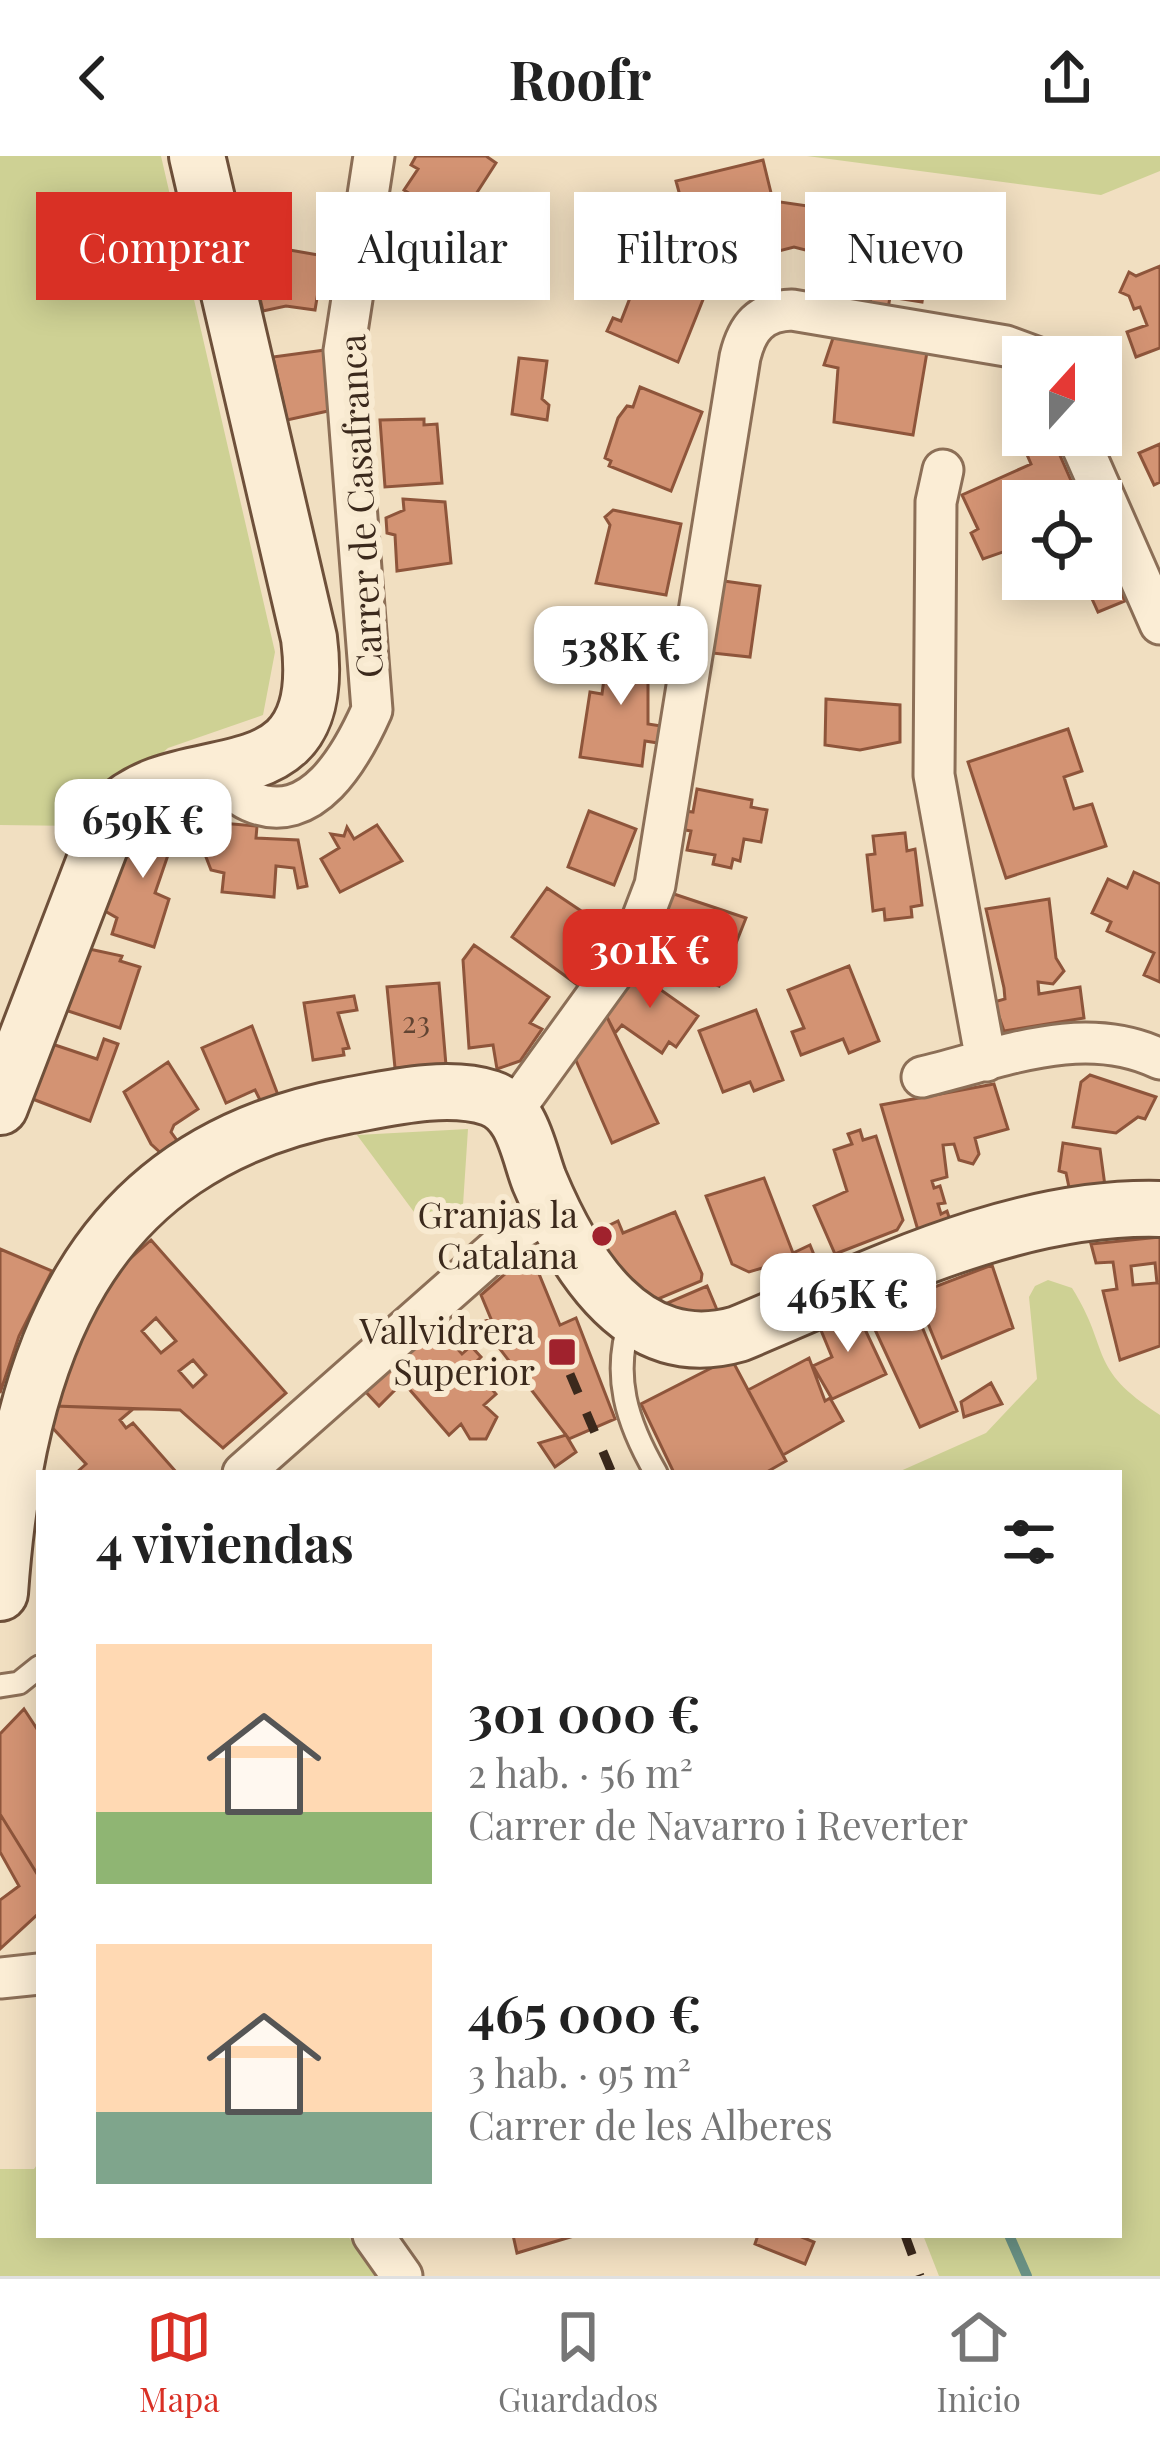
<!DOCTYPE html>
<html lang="es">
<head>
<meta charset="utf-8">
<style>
  :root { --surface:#fff; --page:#f6f6f6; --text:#222; --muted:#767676; --line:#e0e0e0; --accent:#d93025 }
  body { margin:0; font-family:"Playfair Display",serif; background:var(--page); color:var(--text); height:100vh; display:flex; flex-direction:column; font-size:45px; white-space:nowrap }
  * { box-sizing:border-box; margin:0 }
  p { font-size:39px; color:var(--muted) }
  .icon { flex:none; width:66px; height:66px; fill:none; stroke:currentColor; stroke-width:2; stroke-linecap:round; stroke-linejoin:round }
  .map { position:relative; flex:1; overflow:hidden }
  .drawer { position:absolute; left:36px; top:1314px; width:1086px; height:768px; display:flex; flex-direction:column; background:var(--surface); border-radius:0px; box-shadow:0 6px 30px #0003 }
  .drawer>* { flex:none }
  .guide { position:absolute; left:36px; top:36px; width:1089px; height:108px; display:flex; gap:24px }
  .needle { width:78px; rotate:21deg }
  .buttons { position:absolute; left:1002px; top:180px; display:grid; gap:24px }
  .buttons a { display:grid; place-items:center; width:120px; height:120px; border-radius:0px; background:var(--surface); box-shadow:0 6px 30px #0003; font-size:60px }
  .price { position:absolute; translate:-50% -102px; padding:0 27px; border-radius:24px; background:#fff; color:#222; font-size:39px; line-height:78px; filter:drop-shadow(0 3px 6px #0008) }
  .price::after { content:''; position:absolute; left:50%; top:72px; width:36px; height:27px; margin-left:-18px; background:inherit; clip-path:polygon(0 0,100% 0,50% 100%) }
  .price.selected { background:var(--accent); color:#fff }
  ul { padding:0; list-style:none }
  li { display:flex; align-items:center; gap:36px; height:300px; padding:0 60px }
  li span { display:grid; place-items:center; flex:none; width:336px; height:240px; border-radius:0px; color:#555 }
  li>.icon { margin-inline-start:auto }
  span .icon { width:144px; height:144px; fill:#fffc; stroke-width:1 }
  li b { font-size:51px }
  h2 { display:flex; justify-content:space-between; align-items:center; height:144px; padding:0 60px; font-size:51px }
  .tag { padding:0 42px; border-radius:0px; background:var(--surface); box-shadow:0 6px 30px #0003; font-size:42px; line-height:108px }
  .tag.selected { background:var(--accent); color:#fff }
  header { display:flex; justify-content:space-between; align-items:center; height:156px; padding:0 60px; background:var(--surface); font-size:54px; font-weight:700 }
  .dock { display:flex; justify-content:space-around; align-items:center; height:168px; border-top:3px solid var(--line); background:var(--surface); font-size:33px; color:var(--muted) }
  .dock a { display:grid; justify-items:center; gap:6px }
  .dock .selected { color:var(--accent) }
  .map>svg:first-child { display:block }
  .green { fill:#ced194 }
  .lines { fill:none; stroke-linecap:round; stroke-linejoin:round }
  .stream { stroke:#6a9285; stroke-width:10 }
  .building { fill:#d39373; stroke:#8e553b; stroke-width:3; fill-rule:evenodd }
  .lane-casing { stroke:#8c6f57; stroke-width:27 }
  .street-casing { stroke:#8c6f57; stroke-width:45 }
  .secondary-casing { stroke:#6e503a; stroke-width:60 }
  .lane { stroke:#fbedd5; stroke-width:21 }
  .street { stroke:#fbedd5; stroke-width:39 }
  .secondary { stroke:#fbedd5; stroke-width:54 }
  .rail { stroke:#3b291c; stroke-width:9; stroke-dasharray:21 21; stroke-linecap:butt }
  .poi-dot { fill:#a0222d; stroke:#f8ead1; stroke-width:4.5 }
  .labels { text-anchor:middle; stroke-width:12; stroke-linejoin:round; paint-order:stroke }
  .number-label { font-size:30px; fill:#614432 }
  .street-label { font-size:36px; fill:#3b291c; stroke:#f8ead1 }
  .poi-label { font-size:36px; fill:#3b291c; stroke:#f8ead1; text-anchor:end }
</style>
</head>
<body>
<header><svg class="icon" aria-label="back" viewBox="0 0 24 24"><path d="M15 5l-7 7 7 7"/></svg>Roofr<svg class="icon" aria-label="share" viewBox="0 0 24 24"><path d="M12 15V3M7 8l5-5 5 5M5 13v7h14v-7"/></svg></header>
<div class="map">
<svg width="1160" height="2120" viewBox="0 0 1160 2120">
  <rect width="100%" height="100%" fill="#f1dfc1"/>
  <path class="green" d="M0,0h161l114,496 -12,63 -95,33 -89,78 -79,-1z
    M807,0h353v15l-59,24z
    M468,973l-5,76 -35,26 -71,-96z
    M1048,1124l24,8c40,64 14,79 88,127v861h-221l-16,-41h196v-762h-223l90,-40 51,-54 -8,-82 6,-11z
    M39,2006v73h308l31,41h-378v-107h34z"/>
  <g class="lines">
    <path class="stream" d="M1009,2079l18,41"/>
  </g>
  <path class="building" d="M416,0h70l10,7 -29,45 -24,-7 -7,10 -32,-21 14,-21 -7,-4z
    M763,4l10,41 62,9 -10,45 -31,-8 -81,21 -11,-38 -7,1 -4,-13h-5l-10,-37z
    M242,64l37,4 -1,24 46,8 -9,54 -29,-4 -23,5z
    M878,73l28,4 -3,18 26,4 -7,47 -32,-5 -2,12 -19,-3 3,-12 -29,-5 8,-47 24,4z
    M1160,110v82l-24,9 -9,-25 20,-7 -7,-18 -6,2 -5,-13 -9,-4 9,-20 7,4z
    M642,111l64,25 -28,70 -71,-31 6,-13 8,3z
    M834,179l93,17 -14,83 -79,-13 4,-54 -14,-3z
    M325,194l3,61 -41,9 -14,-63z
    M519,202l28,3 -5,38 7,6 -2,15 -35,-6z
    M640,231l62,25 -31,79 -62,-25 2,-5 -6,-3 13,-40 9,-12 6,1z
    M424,263v6l13,-1 5,59 -57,4 -5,-67z
    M1040,279h11l29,66h-57v44l-40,14 -12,-26 7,-4 -16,-34 69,-31 -9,-21z
    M1160,288v38l-6,3 -15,-32z
    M403,343l42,3 6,61 -54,8 -2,-36 -8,-2 -1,-15 18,-8z
    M613,354l68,14 -15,71 -70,-12 14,-58 -5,-8z
    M1101,391l24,54 -27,11 -15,-33h18z
    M724,425l36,5 -10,71 -38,-4z
    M632,480l16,2v86l13,2 -3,17 -13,-2 -3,25 -62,-9 10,-65 12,2 7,-53 22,3z
    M826,543l74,6v37l-40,8 -35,-5z
    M1068,573l14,42 -18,6 10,32 18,-5 14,42 -100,32 -38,-116z
    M697,633l55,11 -1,7 16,3 -6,32 -17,-3 -4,22 -7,-2 -2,9 -18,-4 2,-9 -28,-5 4,-19 -11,-2 4,-18 9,1z
    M589,655l47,18 -22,56 -46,-18z
    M177,658l-2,37 -7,4 -13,38 14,6 -15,48 -42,-13 5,-16 -12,-7 28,-86z
    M209,666l48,4 -1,12 42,2 9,46 -9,2 -4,-20 -18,-2 -2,31 -52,-5 2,-19 -13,-3 -5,-13z
    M377,669l25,36 -62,31 -19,-33 18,-11 -8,-14 13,2 3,-9 7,12z
    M905,677l2,18 8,-2 7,56 -11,2 1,10 -27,3 -1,-11 -11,2 -6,-56 8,-1 -2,-18z
    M1134,716l26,12v98l-16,-7 10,-22 -47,-22 4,-9 -19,-9 16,-34 19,9z
    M547,732l67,45 -35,53 -67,-49z
    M665,735l81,27 -27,68 -22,-8 5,-12 -34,-13 4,-9 -24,-9z
    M1049,743l7,59 8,13 -11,13 -15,-2 1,12 41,-7 4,31 -80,13 -10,-29 11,-3 -1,-11 -18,-79z
    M474,789l75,52 -19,26 12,6 -22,32 -23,8 -4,-24 -24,3 -6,-88z
    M80,791l42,9 -2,5 20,6 -20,61 -61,-20z
    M641,804l17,14 -7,9 47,33 -22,31 -7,-5 -7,11 -40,-28 -7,8 -10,-20z
    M849,810l30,75 -30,12 -6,-14 -42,16 -9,-23 12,-4 -16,-38z
    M439,827l7,82 -51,3 -8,-81z
    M354,840l3,14 -19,3 11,35 -6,1 1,6 -31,5 -9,-57z
    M756,854l27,70 -29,11 -4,-9 -27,10 -24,-61z
    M605,857l53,110 -46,20 -38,-87z
    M252,870l26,69 -17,7 -6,-12 -29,13 -24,-55z
    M104,883l14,5 -28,77 -60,-23 19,-55 48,16z
    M168,906l30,47 -24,16 -3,7 10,14 -17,10 -13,-12 -27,-52z
    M1090,919l66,22 -11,22 -7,-2 -22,16 -43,-6 8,-45z
    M994,928l14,45 -33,9 4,16 -6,10 -14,-4 -5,-16 -11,1 4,32 -15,4 2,7 6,-2 5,17 -7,1 3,10 6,-3 5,15 -32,11 -39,-132z
    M860,974l3,10 13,-4 27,84 -6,10 -62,24 -21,-48 33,-15 -13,-41 18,-6 -4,-10z
    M1063,987l37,6 5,37 -35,6 -4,-19 -7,-2z
    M764,1022l29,75 17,-8 13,32 -50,21 -11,-30 -13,4 -17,-8 -26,-68z
    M675,1056l27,62 -1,7 -41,17 3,7 44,-19 13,31 -69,-13 -62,-69 29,-14 5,12z
    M1160,1081v109l-40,14 -17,-69 14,-2 -4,-27 -17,1 -5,-19zM1155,1107l2,20 -24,2 -2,-19z
    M151,1084l135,153 -63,55 -43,-38 -126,-4 39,-101 30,-40zM156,1162l20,23 -15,12 -19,-22zM193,1204l13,15 -13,12 -14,-16z
    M0,1093l52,22 -33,65 -19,57z
    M530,1096l30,73 16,-7 39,101 -46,20 -89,-116 11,-4 -10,-24z
    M992,1109l21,63 -71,30 -26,-64z
    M913,1149l44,106 -37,16 -49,-106z
    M855,1152l31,66 -54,25 -19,-33 19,-9 -14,-34z
    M437,1170l25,28 9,-8 10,11 -9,9 24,28 -12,11 13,12 -11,22h-16l-9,-15 -12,11 -46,-53 -24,24 -15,-16z
    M731,1202l55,103 -21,12h-91l-33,-69z
    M809,1202l16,43 5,-3 13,23 -60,34 -35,-65z
    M991,1227l11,21 -38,13 -3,-15z
    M54,1250l79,3 -13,11 6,8 7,-5 44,50h-101l10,-9 -37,-40z
    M566,1279l10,17 -21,15 -16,-24z
    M24,1553l15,23v145l-39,-63v-80z
    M0,1658l39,63v36l-39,36v-49l19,-14 -19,-34z
    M513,2079h64l-60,18z
    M758,2079h39l17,7 -9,22 -50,-20z"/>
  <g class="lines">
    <defs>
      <path id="lane" d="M631,1162c-20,57 -4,105 25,155
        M0,1530l19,-3 20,-16"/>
      <path id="street" d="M1077,279l83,189
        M943,314l-7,32 -2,273 52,286
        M211,618c12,8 25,21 39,27 62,28 102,-46 122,-91l-28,-359 30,-195
        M922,921c79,-19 161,-55 238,-18
        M513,955l118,-163 24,-63 85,-528c7,-29 20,-46 52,-47l214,36 30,11
        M243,1317l275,-243 35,-21
        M0,1822l39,-4
        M373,2079l29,41"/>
      <path id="secondary" d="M0,951l113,-294c72,-73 218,-2 196,-175l-112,-482
        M0,1437c17,-236 85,-438 346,-487 44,-8 101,-22 144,-8 33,11 38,53 49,82 35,84 95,184 199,154 133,-55 275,-129 422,-125"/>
    </defs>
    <use href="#lane" class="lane-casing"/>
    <use href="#street" class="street-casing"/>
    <use href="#secondary" class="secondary-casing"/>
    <use href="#lane" class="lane"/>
    <use href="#street" class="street"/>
    <use href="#secondary" class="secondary"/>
    <path class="rail" d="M570,1218l42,99
      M905,2079l15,41"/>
  </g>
  <g class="poi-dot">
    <circle cx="602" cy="1080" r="12"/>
    <rect x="547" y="1181" width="30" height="30" rx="6"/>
  </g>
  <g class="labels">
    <g class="number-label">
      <text x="416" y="877">23</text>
    </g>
    <g class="street-label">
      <text transform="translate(361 350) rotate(-93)" y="13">Carrer de Casafranca</text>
    </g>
    <g class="poi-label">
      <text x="578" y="1072">Granjas la<tspan x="578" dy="41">Catalana</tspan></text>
      <text x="535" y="1188">Vallvidrera<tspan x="535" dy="41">Superior</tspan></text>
    </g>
  </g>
</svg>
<div class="buttons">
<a><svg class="needle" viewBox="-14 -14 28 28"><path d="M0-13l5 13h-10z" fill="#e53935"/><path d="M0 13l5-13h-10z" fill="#767676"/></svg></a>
<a><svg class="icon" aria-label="locate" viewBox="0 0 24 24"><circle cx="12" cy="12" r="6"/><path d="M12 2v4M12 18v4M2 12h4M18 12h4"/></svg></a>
</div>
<b class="price" style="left:621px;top:552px">538K €</b>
<b class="price" style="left:143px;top:725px">659K €</b>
<b class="price selected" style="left:650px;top:855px">301K €</b>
<b class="price" style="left:848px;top:1199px">465K €</b>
<div class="guide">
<a class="tag selected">Comprar</a>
<a class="tag">Alquilar</a>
<a class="tag">Filtros</a>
<a class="tag">Nuevo</a>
</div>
<section class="drawer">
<h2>4 viviendas<svg class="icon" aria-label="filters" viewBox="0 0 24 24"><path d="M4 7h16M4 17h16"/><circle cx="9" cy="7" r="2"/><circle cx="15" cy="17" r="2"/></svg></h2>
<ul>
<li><span style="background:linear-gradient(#ffd9b3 70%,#8fb573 0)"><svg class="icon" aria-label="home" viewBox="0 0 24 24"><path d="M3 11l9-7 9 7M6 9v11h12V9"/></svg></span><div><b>301 000 €</b><p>2 hab. · 56 m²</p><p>Carrer de Navarro i Reverter</p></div></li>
<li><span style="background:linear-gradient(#ffd9b3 70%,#7fa58c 0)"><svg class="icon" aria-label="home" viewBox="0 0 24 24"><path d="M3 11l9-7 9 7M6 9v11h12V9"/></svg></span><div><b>465 000 €</b><p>3 hab. · 95 m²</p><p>Carrer de les Alberes</p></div></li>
</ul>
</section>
</div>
<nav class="dock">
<a class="selected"><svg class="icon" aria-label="map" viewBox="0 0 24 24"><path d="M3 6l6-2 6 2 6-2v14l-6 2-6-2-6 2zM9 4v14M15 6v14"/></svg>Mapa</a>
<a><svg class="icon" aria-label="saved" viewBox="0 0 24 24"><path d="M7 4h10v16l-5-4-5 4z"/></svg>Guardados</a>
<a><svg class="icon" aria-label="home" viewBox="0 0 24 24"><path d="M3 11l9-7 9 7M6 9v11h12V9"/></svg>Inicio</a>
</nav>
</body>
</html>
